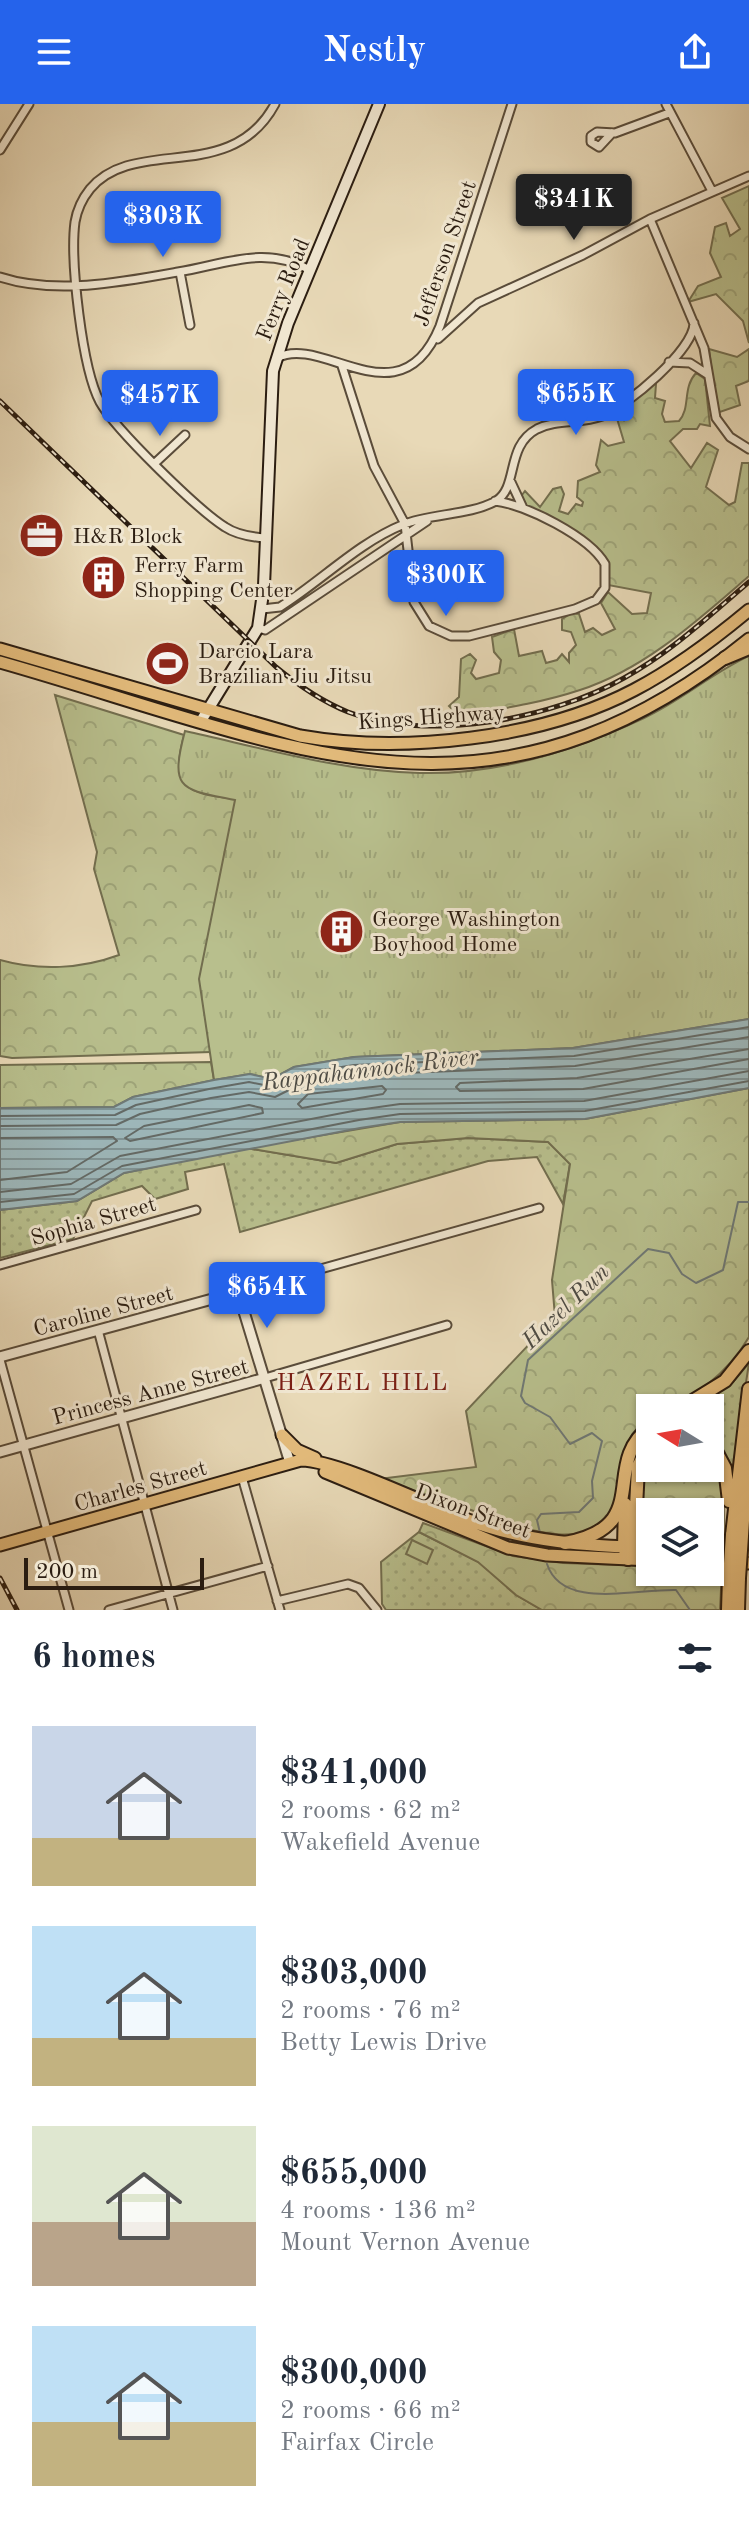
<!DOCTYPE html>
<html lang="en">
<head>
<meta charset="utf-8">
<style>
  :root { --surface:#fff; --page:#f6f6f7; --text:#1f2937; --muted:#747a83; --accent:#2563eb }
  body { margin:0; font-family:"Old Standard TT",serif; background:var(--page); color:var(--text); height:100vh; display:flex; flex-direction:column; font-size:30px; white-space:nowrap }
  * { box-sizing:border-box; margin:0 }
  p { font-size:26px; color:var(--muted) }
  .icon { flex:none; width:44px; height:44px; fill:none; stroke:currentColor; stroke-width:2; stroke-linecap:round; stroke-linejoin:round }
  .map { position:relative; height:1506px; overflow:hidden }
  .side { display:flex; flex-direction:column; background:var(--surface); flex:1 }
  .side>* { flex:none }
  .needle { width:52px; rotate:281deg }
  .tools { position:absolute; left:636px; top:1290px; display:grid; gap:16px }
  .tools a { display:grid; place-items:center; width:88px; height:88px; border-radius:0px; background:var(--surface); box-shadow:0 2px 6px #0004; font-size:40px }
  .scale { position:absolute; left:24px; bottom:20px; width:180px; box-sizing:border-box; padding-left:8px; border:4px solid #2b1d11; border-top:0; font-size:22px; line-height:28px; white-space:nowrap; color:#2b1d11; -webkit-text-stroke:6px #f0e6d0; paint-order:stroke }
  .price { position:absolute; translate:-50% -68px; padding:0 18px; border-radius:8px; background:var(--accent); color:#fff; font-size:26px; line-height:52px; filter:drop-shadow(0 2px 4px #0008) }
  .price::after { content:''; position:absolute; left:50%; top:48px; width:24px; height:18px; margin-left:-12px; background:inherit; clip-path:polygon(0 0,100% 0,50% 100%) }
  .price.on { background:#222; color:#fff }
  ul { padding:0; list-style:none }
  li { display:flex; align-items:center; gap:24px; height:200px; padding:0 32px }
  li span { display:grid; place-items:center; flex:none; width:224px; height:160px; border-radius:0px; color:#555 }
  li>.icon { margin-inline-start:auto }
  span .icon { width:96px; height:96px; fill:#fffc; stroke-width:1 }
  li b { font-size:34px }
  h2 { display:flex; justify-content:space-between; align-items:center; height:96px; padding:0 32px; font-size:34px }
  header { display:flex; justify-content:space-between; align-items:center; height:104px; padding:0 32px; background:var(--accent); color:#fff; font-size:36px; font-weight:700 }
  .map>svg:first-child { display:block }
  .grass { fill:url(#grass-dots); stroke:#726e4f; stroke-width:2 }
  .forest { fill:url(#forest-crowns); stroke:#726e4f; stroke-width:2 }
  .park { fill:url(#park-tufts); stroke:#726e4f; stroke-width:2 }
  .pitch { fill:#b8bf8d; stroke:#726e4f; stroke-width:2 }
  .water { fill:url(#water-rules); stroke:#6f7976; stroke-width:2 }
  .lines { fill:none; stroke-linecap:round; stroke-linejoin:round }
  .shore { stroke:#646a66; stroke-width:2 }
  .stream { stroke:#6f7976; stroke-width:2 }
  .minor-casing { stroke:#5a4c3a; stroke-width:11 }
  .tertiary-casing { stroke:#5a4c3a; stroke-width:13 }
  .secondary-casing { stroke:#2b1d11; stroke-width:14 }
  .primary-casing { stroke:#2b1d11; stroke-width:15 }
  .trunk-casing { stroke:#2b1d11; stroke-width:16 }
  .minor { stroke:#f0e6d0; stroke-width:7 }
  .tertiary { stroke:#f0e6d0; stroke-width:9 }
  .secondary { stroke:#f0e6d0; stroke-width:10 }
  .primary { stroke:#e4bc7c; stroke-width:11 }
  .trunk { stroke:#e4bc7c; stroke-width:12 }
  .rail-casing { stroke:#2b1d11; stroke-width:5 }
  .rail { stroke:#f0e6d0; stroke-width:2; stroke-dasharray:6; stroke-linecap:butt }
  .trunk-bridge-casing { stroke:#2b1d11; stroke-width:16; stroke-linecap:butt }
  .trunk-bridge { stroke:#e4bc7c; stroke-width:12 }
  .labels { text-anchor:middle; stroke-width:6; stroke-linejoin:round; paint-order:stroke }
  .street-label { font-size:22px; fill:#2b1d11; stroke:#f0e6d0 }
  .poi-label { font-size:22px; fill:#2b1d11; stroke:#f0e6d0; text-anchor:start }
  .water-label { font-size:24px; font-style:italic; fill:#4d4b44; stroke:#f0e6d0 }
  .neighbourhood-label { font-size:24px; letter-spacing:2px; fill:#7a1f14; stroke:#f0e6d0 }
</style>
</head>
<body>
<header><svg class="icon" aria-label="menu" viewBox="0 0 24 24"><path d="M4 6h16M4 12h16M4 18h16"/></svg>Nestly<svg class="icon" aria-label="share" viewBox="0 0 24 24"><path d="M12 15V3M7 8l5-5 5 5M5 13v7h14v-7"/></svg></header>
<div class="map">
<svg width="749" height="1506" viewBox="0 0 749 1506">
  <defs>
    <pattern id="grass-dots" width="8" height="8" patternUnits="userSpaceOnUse" patternTransform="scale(2)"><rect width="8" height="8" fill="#b8bf8d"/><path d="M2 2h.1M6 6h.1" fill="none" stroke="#9ea479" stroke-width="1.8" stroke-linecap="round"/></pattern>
    <pattern id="forest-crowns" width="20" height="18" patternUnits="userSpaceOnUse" patternTransform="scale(2)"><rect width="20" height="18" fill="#b8bf8d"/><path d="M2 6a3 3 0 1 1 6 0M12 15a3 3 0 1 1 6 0" fill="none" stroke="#9ea479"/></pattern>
    <pattern id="park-tufts" width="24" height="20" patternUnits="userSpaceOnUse" patternTransform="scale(2)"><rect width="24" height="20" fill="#b8bf8d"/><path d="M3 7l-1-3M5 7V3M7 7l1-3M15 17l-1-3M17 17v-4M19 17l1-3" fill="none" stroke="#9ea479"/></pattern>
    <pattern id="water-rules" width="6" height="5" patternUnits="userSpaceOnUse" patternTransform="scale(2)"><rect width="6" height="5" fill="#9db7ba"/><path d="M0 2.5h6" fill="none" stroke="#809496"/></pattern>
  </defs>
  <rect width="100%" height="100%" fill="#e8d9b7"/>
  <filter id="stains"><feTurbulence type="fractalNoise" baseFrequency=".0025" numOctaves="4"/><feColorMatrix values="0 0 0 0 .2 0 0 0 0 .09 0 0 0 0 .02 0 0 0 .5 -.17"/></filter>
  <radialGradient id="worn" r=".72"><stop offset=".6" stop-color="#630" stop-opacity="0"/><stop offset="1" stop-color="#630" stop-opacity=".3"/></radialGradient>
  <path class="grass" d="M468,1034l81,4 21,22 -7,40 -26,-47 -49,4 -248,71 -16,-68 -39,8 3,17 -33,10 -13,-13 -50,15 -19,38 -73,19v-48l77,-9 47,-28 122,-25 90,15 61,-19z
    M749,1259l-17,111 -22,-38v-28h-18l41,-26z
    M419,1428l60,30 37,33 26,15h-156l-4,-6 -1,-42z"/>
  <path class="forest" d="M749,82v157l-6,-22 -27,-27 -28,8 10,-16 23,-9 -11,-24 5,-26 11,-4 4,13 10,-7 -18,-31z
    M709,245l28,8 12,-8v32l-13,5 4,19 -23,8z
    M696,269l9,6 5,47 -10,-2 -3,5h-14l-13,12 21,27 16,-25 11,7 -12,37 23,18 6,-3 7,-39h7v113c-51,44 -104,93 -169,114 -39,13 -80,19 -121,26l-10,-10 10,-9 2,-38 9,-5 6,6 -5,13 5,6 23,-6 2,-13 -7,-8 -2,-15 22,-8 5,27 23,-5 4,12 11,-3 5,-6 7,8v-9l7,-8 -5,-13 -9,-2v-11l10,-6 7,1 6,18 8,-4 9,7 13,-6 -14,-26 7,-11 24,22 15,-1 4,-20 -43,-8v-21l-15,-20 -67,-36 -7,-9 6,-8 15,16 13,-18 8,-2 3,7 -5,17 9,3 8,-10 6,2 1,-4 -6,-5 1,-16 22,-9 -4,-7 5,-25 7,6 16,-4 -8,-27 37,-33 3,2 -1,14 10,3 -3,13 3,8 14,-1c12,-13 3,-33 17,-48z
    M55,591l129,40c-14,53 1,58 51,64l9,252 -232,7 -12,-2v-96c39,11 81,9 119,-5l-25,-86 3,-17z
    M211,958l3,18 -81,17 -19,10 -114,1v-43z
    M749,984v249c-19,32 -59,71 -99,71v9c-31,20 -23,45 -31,76 -18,71 -103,33 -148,17 -30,-11 -62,-21 -92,-31l97,-12 -10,-56 89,-94 -3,-37 18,-116 -22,-22 -80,-4 -71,6 -61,19 -90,-15 154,-26 185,-3z
    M710,1340c15,32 15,64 13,99l-13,-1v-30h-60v11c-15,-24 -9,-50 0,-76v21h60z
    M423,1419l90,33 50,7 87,3v6l72,-3 -2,41h-178l-26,-15 -38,-33 -59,-30z"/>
  <path class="park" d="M749,552v363l-176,29 -219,9 -60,10 -22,12 -22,-5 -36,6 -15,-101 36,-179c-54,-11 -66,-9 -50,-69 77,17 156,40 235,42 76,2 156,-23 224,-55 37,-17 68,-45 105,-62z"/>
  <path class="pitch" d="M412,1436l21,10 -6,14 -21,-10z"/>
  <path class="water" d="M749,915v69l-164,31 -185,3 -40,6 -236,45 -47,28 -77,9v-102l114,-1 19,-10 81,-17 36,-6 22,5 22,-12 60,-10 219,-9z"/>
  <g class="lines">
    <path class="shore" d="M749,945l-172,29 -117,5 -4,4 4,4 123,-2 166,-30
      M382,982l4,4 -3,4 -81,14 -4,-4 10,-10z
      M249,1001l13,3 1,5 -133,28 -5,-3 19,-12z
      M0,1012l115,-1 21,-10 73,-16 40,-7 25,5 24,-13 56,-9 220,-9 175,-29
      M0,1022l116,-1 24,-11 71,-16 38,-6 26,5 28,-14 52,-8 220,-9 174,-29
      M0,1034l113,-1 4,4 -50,31 -67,8
      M0,1088l71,-8 49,-28 238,-46 42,-6 184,-3 165,-30
      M0,1098l74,-8 48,-28 237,-46 41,-6 185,-3 164,-30"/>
    <path class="stream" d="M540,1429l-3,-13 4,-6 38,-2 14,-14 -1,-17 10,-40 -10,-8 -22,11 -20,-27 -25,-14 -4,-7 7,-36 120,-111 21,4 13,21 14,9 27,-13 15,-68h11
      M547,1460c15,46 86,25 129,26l14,20"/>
    <defs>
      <path id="minor" d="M666,0l46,87
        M612,29l-13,14 -8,-5v-6l6,-4 18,1 54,-20
        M0,46l29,-46
        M650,115l54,129 12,70 14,19 19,12
        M180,168l10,53
        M0,173c55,18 123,5 178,-5 48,-8 87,-27 132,-2
        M438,235l40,-36 105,-48 67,-36 99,-43
        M277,254c46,-25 123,66 163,-32l72,-222
        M669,258l21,1 17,11
        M342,262l32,100 31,58 9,78 15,24 22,10h18l106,-27 21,-9 9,-12v-24c-15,-27 -80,-60 -110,-63
        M155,359l30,-28
        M510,376l13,28
        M265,434c-14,-1 -28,-3 -40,-11 -27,-17 -110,-98 -125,-125 -18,-33 -30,-142 -25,-180 2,-12 7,-23 15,-33 45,-54 141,-3 185,-85
        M262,505l18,-2c40,-25 78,-64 122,-82 29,-12 66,-9 94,-24 23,-14 9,-55 41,-72 20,-10 44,-5 65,-13 25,-10 92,-66 92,-93
        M258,524l7,2 162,-109
        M0,1161l196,-55
        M238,1188l301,-84
        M98,1226l75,280
        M0,1256l69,250
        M265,1274l182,-53
        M242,1373l38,133
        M277,1497l71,-17 11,4 18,22
        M109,1506l159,-44"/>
      <path id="tertiary" d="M0,1253l238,-65 52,171
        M0,1348l265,-74"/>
      <path id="secondary" d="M201,617l57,-93 6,-42 9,-215 15,-48 91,-219"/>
      <path id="primary" d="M0,545l300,87c102,18 241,3 334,-46 42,-22 79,-50 115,-80
        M0,558c286,81 485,191 749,-23
        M282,1331l15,15 18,8
        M325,1368l183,76 39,7 103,5
        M0,1441l301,-85c39,1 126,45 167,60 58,22 121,26 182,28
        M710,1446l39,1
        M710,1458l39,1"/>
      <path id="trunk" d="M725,554l24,-10
        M681,1304l44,-27 24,-30
        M710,1336l15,28 4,33
        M625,1400l-1,43 4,12
        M637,1406l13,22
        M732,1431l17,-146
        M742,1432l6,-93
        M565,1439c91,-17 34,-78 85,-116
        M628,1455l6,-11 4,-81 12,-26
        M728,1506l1,-32
        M738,1506l1,-32"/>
    </defs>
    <use href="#minor" class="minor-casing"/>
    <use href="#tertiary" class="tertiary-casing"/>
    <use href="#secondary" class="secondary-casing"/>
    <use href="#primary" class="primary-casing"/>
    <use href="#trunk" class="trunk-casing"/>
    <use href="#minor" class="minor"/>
    <use href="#tertiary" class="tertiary"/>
    <use href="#secondary" class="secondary"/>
    <use href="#primary" class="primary"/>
    <use href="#trunk" class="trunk"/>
    <defs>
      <path id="rail" d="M0,297l276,266c22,18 45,34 72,45 79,31 204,7 276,-34 46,-25 85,-62 125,-96
        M0,1474l17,32"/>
    </defs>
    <use href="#rail" class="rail-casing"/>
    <use href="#rail" class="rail"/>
    <defs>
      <path id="trunk-bridge" d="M729,1474l3,-43
        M739,1474l3,-42"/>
    </defs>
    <use href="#trunk-bridge" class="trunk-bridge-casing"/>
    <use href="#trunk-bridge" class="trunk-bridge"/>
  </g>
  <defs>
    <symbol id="office-disc" viewBox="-11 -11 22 22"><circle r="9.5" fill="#8f2418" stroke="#f0e6d0"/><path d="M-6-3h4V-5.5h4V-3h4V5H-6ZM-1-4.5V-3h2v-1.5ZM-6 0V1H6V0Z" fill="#fff"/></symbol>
    <symbol id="building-disc" viewBox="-11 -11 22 22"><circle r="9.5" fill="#8f2418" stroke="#f0e6d0"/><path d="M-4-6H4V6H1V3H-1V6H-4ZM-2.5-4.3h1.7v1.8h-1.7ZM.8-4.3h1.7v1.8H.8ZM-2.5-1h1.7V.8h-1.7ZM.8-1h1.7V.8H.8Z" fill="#fff"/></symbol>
    <symbol id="stadium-disc" viewBox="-11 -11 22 22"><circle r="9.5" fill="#8f2418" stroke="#f0e6d0"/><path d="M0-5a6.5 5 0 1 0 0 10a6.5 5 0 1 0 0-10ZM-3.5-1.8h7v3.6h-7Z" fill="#fff"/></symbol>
  </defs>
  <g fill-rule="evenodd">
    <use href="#office-disc" x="16" y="406" width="51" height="51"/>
    <use href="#building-disc" x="78" y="448" width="51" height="51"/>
    <use href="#stadium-disc" x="142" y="534" width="51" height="51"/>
    <use href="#building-disc" x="316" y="802" width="51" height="51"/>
  </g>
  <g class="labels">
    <g class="street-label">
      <text transform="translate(444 149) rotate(-71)" y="8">Jefferson Street</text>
      <text transform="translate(282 185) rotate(-68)" y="8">Ferry Road</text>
      <text transform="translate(431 612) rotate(-4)" y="8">Kings Highway</text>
      <text transform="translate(93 1116) rotate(-16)" y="8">Sophia Street</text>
      <text transform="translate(103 1206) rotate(-15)" y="8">Caroline Street</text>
      <text transform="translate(150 1287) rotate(-15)" y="8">Princess Anne Street</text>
      <text transform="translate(140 1381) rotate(-16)" y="8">Charles Street</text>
      <text transform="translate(473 1406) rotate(20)" y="8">Dixon Street</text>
    </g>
    <g class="poi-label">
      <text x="73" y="439">H&amp;R Block</text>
      <text x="134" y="468">Ferry Farm<tspan x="134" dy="25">Shopping Center</tspan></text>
      <text x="198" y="554">Darcio Lara<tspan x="198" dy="25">Brazilian Jiu Jitsu</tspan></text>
      <text x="372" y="822">George Washington<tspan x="372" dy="25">Boyhood Home</tspan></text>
    </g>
    <g class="water-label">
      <text transform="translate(370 965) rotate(-7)" y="8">Rappahannock River</text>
      <text transform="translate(565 1202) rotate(-44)" y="8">Hazel Run</text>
    </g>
    <g class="neighbourhood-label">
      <text x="363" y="1286">HAZEL HILL</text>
    </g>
  </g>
  <rect width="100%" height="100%" filter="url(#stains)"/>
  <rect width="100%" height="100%" fill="url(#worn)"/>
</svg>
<div class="tools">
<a><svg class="needle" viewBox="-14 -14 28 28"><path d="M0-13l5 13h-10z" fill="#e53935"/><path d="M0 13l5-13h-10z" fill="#747a83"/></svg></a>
<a><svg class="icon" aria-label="layers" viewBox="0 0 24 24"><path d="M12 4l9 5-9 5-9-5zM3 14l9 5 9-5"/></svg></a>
</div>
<div class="scale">200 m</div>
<b class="price on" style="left:574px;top:138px">$341K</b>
<b class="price" style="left:163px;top:155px">$303K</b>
<b class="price" style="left:576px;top:333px">$655K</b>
<b class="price" style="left:160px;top:334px">$457K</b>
<b class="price" style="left:446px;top:514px">$300K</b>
<b class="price" style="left:267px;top:1226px">$654K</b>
</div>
<section class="side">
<h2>6 homes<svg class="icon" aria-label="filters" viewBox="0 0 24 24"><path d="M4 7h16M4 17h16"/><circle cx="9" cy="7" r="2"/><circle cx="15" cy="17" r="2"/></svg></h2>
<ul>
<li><span style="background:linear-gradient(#c9d6e8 70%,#c2b280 0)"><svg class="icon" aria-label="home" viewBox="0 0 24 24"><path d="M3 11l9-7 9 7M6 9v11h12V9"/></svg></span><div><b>$341,000</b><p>2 rooms · 62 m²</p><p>Wakefield Avenue</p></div></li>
<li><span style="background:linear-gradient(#bfe0f5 70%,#c2b280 0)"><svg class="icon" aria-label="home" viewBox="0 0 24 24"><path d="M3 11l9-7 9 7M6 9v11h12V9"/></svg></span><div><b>$303,000</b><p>2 rooms · 76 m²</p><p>Betty Lewis Drive</p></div></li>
<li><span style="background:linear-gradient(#dfe7d0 60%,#b9a48a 0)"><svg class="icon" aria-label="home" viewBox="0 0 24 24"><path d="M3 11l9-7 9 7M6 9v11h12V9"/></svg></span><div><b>$655,000</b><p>4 rooms · 136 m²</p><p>Mount Vernon Avenue</p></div></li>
<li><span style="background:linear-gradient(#bfe0f5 60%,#c2b280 0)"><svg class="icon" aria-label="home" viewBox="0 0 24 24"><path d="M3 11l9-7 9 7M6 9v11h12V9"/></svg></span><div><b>$300,000</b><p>2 rooms · 66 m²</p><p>Fairfax Circle</p></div></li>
</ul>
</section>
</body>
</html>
